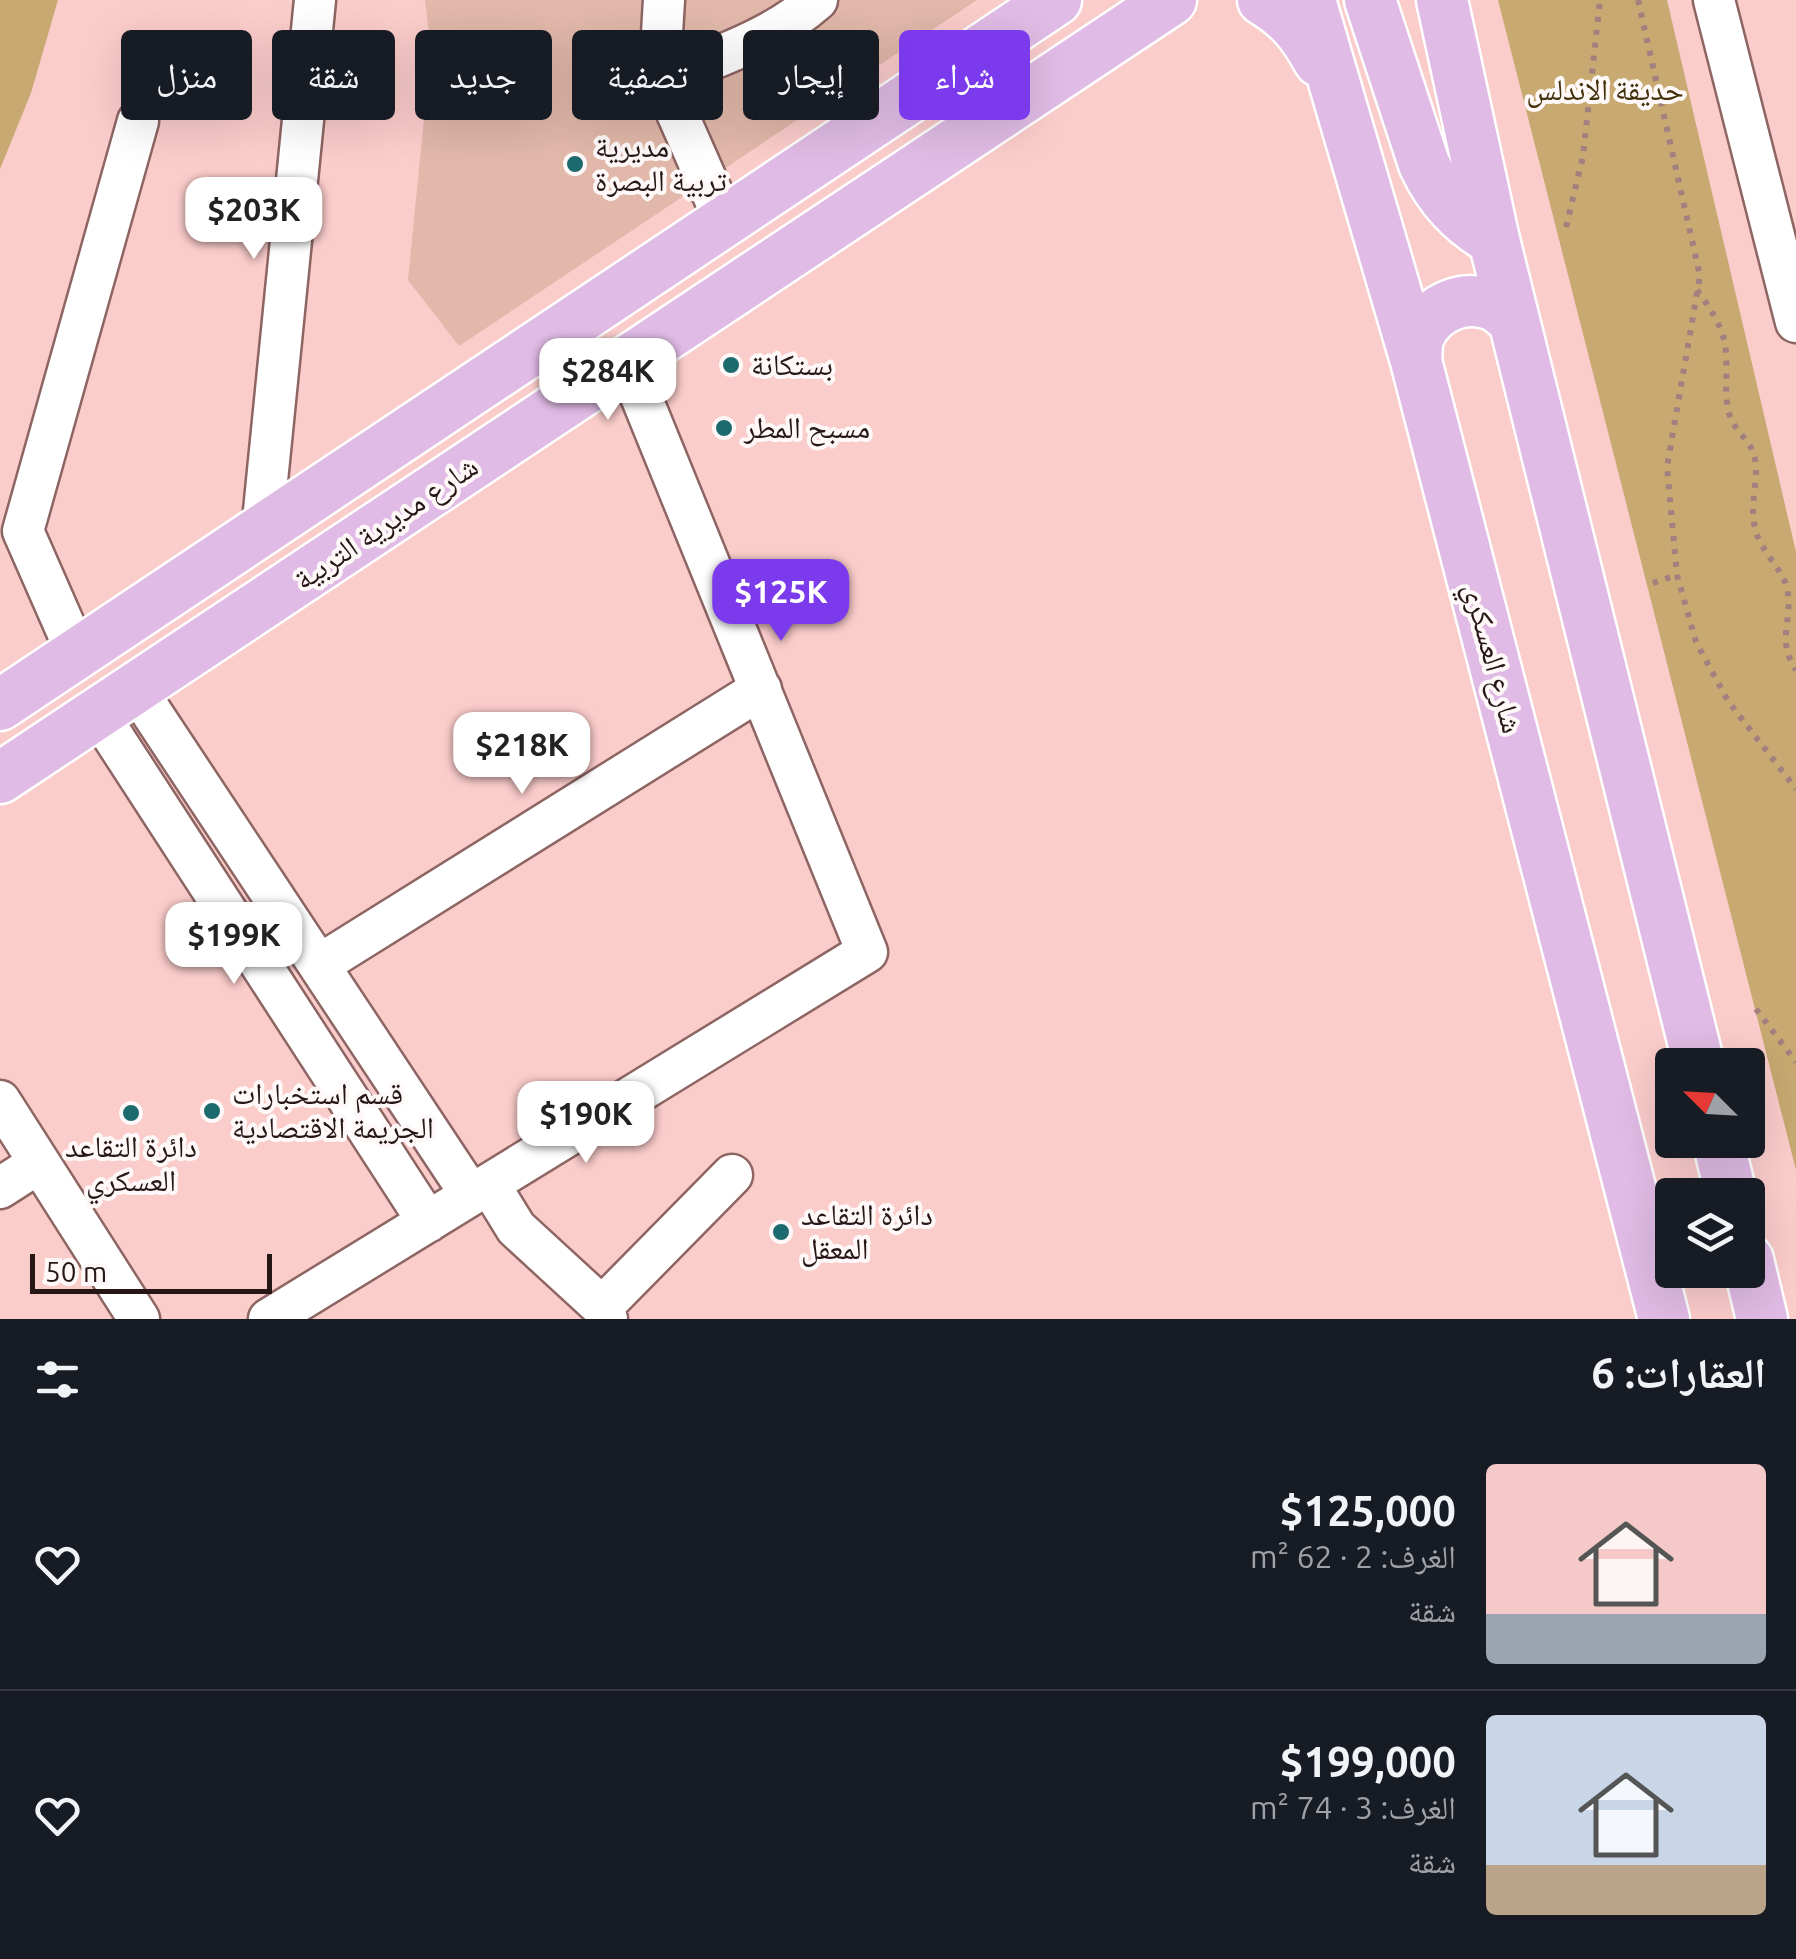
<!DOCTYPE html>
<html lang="ar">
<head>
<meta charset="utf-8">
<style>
  :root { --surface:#171b24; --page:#242831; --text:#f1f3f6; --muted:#9ea1a6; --line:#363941; --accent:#7c3aed }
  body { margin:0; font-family:Ubuntu,"Noto Naskh Arabic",sans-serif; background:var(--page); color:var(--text); direction:rtl; height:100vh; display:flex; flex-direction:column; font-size:38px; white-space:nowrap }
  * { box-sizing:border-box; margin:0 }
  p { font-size:32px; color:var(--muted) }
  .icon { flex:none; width:55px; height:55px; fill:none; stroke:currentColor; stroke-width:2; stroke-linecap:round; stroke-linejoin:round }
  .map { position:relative; height:1319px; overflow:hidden; direction:ltr }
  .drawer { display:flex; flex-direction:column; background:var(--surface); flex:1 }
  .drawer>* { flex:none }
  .hud { position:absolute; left:30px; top:30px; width:1000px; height:90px; direction:rtl; display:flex; gap:20px }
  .needle { width:65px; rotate:294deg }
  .tools { position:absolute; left:1655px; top:1048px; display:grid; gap:20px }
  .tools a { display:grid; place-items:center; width:110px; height:110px; border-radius:10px; background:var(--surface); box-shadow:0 10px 40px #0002; font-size:50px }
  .scale { position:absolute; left:30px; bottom:25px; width:242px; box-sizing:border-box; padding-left:10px; border:5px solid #261616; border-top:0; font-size:28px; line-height:35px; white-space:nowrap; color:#261616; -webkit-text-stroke:8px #fef9f8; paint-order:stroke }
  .price { position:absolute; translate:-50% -85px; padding:0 22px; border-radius:20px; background:#fff; color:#222; font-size:32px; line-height:65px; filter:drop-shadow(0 2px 5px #0008) }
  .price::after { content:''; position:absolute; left:50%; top:60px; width:30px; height:22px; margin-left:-15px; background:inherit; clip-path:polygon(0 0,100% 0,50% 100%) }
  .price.on { background:var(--accent); color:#fff }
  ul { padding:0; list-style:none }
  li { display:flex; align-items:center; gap:30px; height:250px; padding:0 30px }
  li+li { border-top:2px solid var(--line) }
  li span { display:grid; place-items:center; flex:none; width:280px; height:200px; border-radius:10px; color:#555 }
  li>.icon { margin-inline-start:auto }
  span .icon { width:120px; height:120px; fill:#fffc; stroke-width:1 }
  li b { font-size:42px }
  h2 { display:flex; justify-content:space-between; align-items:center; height:120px; padding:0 30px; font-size:42px }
  .pill { padding:0 35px; border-radius:10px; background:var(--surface); box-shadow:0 10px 40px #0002; font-size:35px; line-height:90px }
  .pill.on { background:var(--accent); color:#fff }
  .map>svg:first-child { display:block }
  .green { fill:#c7a971 }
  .building { fill:#e1b8a9 }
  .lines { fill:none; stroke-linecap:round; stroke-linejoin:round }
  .minor-casing { stroke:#8d6563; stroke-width:45 }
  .major-casing { stroke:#fff; stroke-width:55 }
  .path { stroke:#a1807f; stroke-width:6; stroke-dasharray:5 8; stroke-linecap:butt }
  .minor { stroke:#fff; stroke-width:40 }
  .major { stroke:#e0bbe5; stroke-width:50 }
  .poi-dot { fill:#1c696e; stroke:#fef9f8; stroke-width:4 }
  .labels { text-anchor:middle; stroke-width:8; stroke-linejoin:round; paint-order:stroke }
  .park-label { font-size:30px; fill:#43310b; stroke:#fef9f8 }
  .poi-label { font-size:30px; fill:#261616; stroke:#fef9f8; text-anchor:start }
  .street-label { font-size:30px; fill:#261616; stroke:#fef9f8 }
</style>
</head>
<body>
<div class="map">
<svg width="1796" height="1319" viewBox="0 0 1796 1319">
  <rect width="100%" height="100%" fill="#faccca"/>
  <path class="green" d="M0,0h58l-27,93 -31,76z
    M1498,0h169l129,552v618z"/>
  <path class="building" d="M425,0h552l-518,346 -51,-66 23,-231z"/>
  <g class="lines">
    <defs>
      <path id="minor" d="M664,0l-3,50 1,29 63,143
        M1714,0l82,322
        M662,79c54,-22 111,-40 155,-79
        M262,531l53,-531
        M77,654l-54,-123 115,-410
        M136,689l335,506
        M99,715l329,507
        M319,965l442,-276
        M0,1101l139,218
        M489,1184l27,44 86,79 5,12
        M0,1188l39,-25
        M602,1307l130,-132
        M269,1319l598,-367 -240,-590"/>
      <path id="major" d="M1263,0c28,17 40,32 56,61
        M1310,0l106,361 248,958
        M1370,0l54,164c16,34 37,57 70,76
        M1442,0l52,240 205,825
        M1416,361c1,-8 0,-18 3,-25 12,-29 47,-43 76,-30 6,3 13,10 19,15
        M0,705l1056,-705
        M0,778l1171,-778
        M1718,1140l13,55
        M1748,1260l14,59"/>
    </defs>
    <use href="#minor" class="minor-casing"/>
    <use href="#major" class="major-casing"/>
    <path class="path" d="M1638,0l62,276 -33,191 10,108 19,67 32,59 68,88
      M1566,227l17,-71 17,-156
      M1697,290c12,16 24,34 28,54 4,22 -2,47 4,69 4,18 23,27 26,46 4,22 -6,46 0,69 5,23 27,40 32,60 7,32 -12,51 9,82
      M1653,583l24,-8
      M1756,1009l40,53"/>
    <use href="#minor" class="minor"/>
    <use href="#major" class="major"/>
  </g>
  <g class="poi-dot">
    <circle cx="575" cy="164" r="10"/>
    <circle cx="731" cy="365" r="10"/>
    <circle cx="724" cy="428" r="10"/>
    <circle cx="212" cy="1111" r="10"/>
    <circle cx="131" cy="1113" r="10"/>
    <circle cx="781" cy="1232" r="10"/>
  </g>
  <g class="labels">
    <g class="park-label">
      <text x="1605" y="100">حديقة الاندلس</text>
    </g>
    <g class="poi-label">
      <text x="595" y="157">مديرية<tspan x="595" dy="34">تربية البصرة</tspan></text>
      <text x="751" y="375">بستكانة</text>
      <text x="744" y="438">مسبح المطر</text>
      <text x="232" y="1104">قسم استخبارات<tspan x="232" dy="34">الجريمة الاقتصادية</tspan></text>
      <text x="131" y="1157" text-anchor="middle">دائرة التقاعد<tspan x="131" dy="34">العسكري</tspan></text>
      <text x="801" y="1225">دائرة التقاعد<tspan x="801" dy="34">المعقل</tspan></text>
    </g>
    <g class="street-label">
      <text transform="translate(386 523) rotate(-34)" y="10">شارع مديرية التربية</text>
      <text transform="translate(1493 658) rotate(75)" y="10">شارع العسكري</text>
    </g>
  </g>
</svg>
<div class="tools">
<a><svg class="needle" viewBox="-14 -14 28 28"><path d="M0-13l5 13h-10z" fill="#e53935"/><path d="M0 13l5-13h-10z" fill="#9ea1a6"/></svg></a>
<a><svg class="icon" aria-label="layers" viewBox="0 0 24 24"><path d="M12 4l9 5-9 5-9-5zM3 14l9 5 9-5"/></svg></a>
</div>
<div class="scale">50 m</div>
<b class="price" style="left:254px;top:262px">$203K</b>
<b class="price" style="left:608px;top:423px">$284K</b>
<b class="price on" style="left:781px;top:644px">$125K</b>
<b class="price" style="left:522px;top:797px">$218K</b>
<b class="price" style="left:234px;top:987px">$199K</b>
<b class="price" style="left:586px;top:1166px">$190K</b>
<div class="hud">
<a class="pill on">شراء</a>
<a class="pill">إيجار</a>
<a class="pill">تصفية</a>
<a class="pill">جديد</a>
<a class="pill">شقة</a>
<a class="pill">منزل</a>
</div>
</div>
<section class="drawer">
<h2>العقارات: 6<svg class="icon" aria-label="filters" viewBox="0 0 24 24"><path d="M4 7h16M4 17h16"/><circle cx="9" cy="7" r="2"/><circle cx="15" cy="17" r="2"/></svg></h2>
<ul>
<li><span style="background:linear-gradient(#f6c9c9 75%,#9aa5b1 0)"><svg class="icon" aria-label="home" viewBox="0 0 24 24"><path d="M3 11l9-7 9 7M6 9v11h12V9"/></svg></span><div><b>$125,000</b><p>الغرف: 2 · 62 m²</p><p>شقة</p></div><svg class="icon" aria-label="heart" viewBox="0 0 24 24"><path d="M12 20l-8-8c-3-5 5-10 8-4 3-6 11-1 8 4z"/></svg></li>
<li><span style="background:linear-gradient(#c9d6e8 75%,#b9a48a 0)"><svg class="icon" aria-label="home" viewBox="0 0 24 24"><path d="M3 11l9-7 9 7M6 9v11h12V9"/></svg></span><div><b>$199,000</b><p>الغرف: 3 · 74 m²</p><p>شقة</p></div><svg class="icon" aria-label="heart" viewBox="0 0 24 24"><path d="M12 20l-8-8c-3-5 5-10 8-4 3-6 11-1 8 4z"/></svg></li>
</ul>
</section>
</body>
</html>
